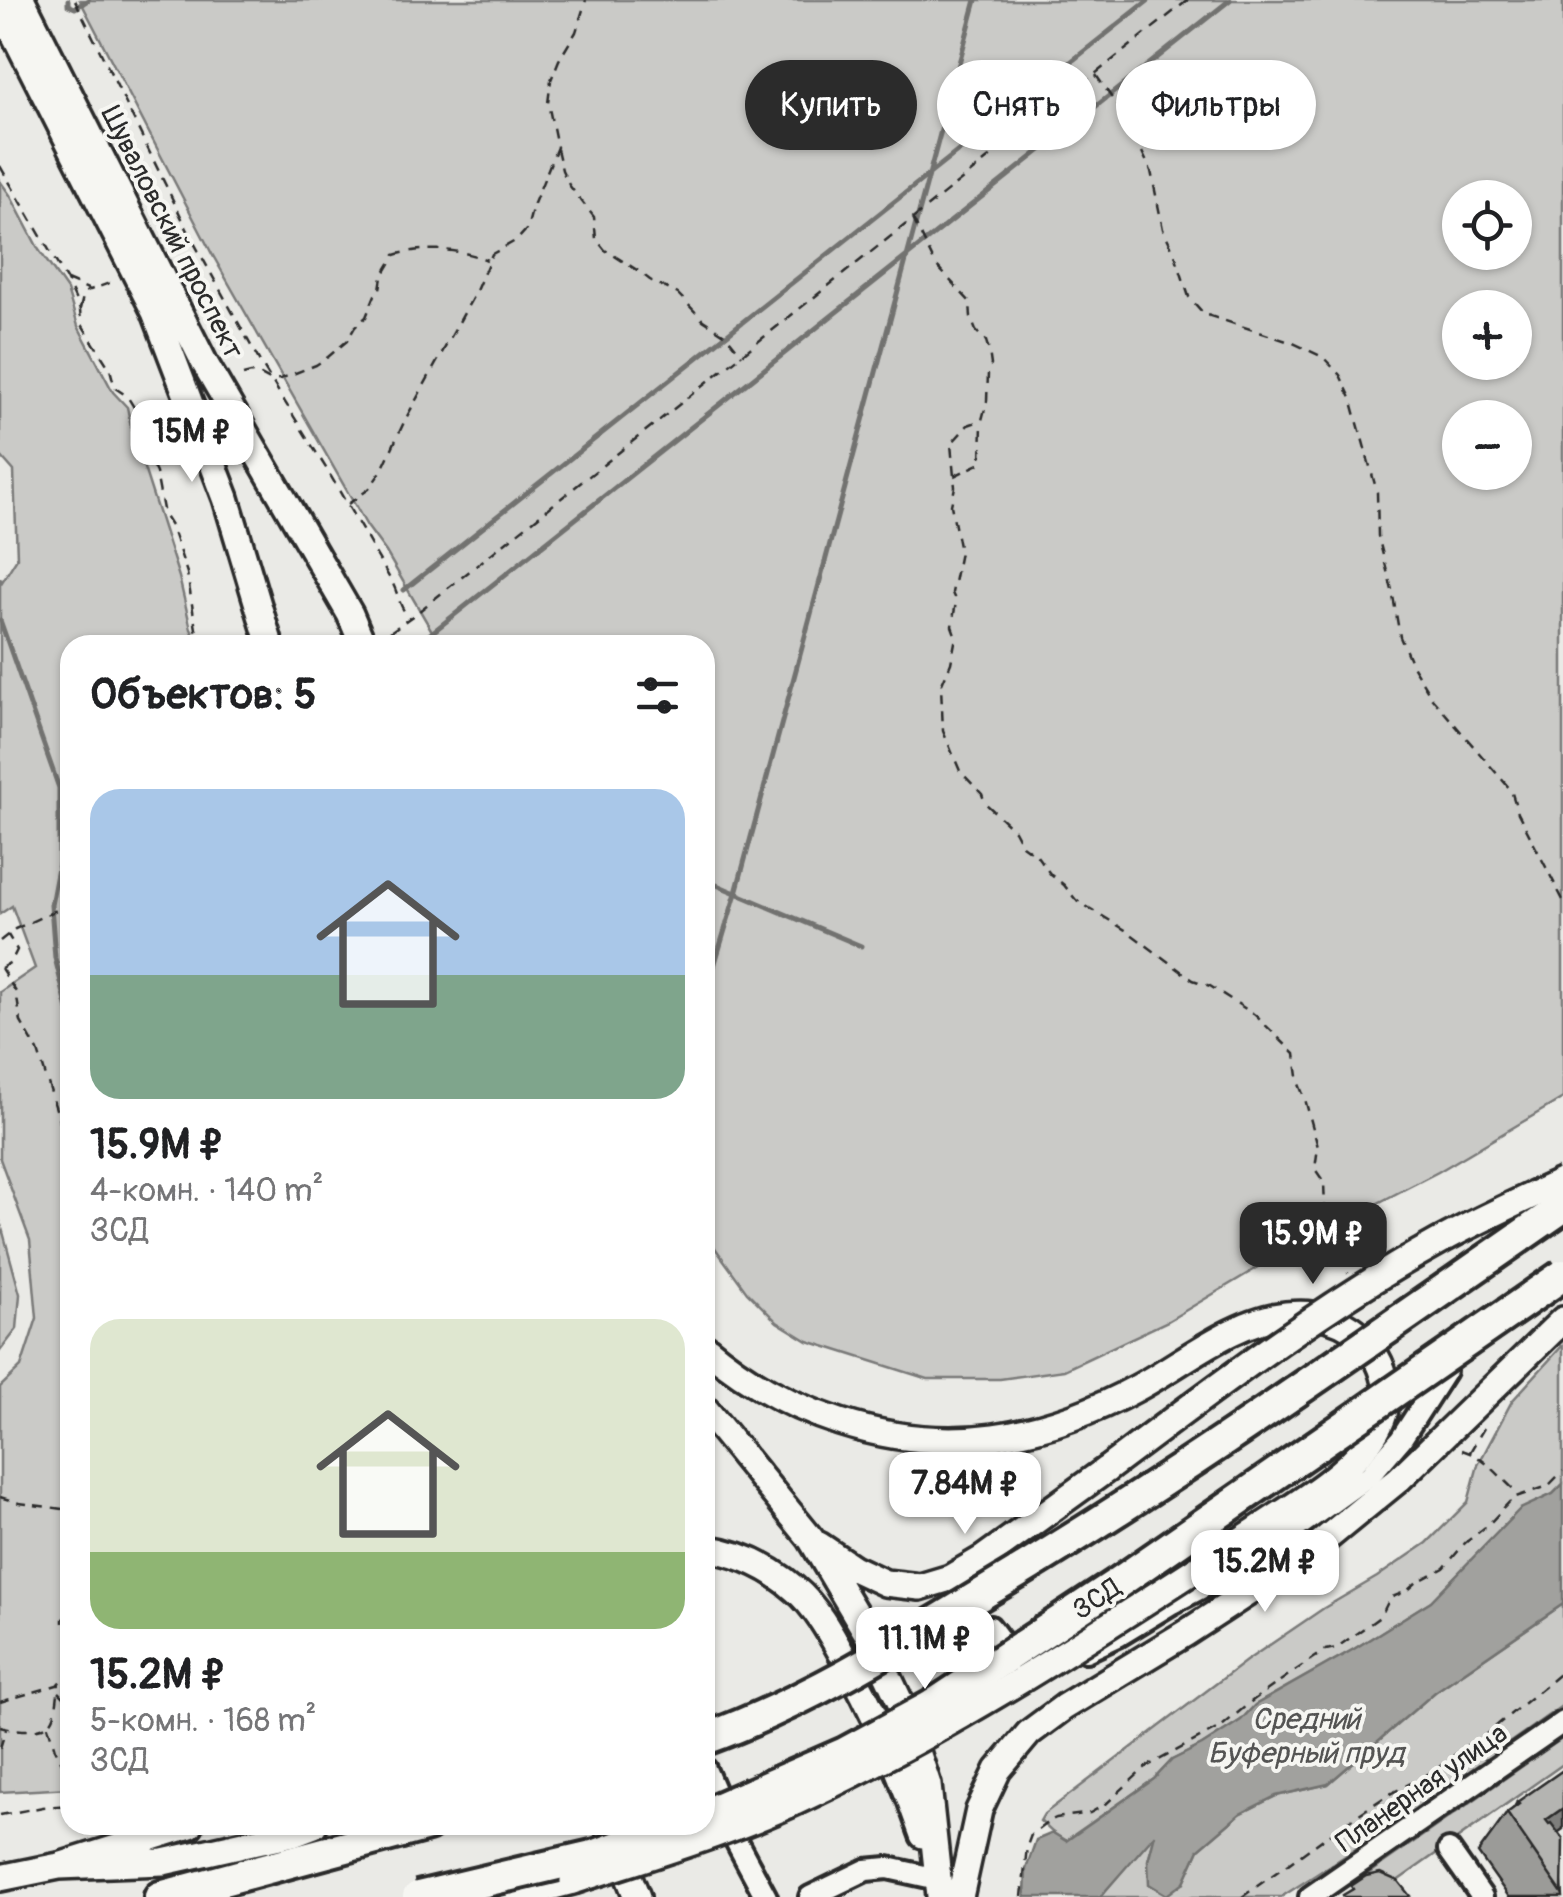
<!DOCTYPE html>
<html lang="ru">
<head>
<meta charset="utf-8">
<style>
  :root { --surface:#fff; --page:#f6f6f6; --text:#202124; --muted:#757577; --accent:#2b2b2b }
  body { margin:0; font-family:Pangolin,sans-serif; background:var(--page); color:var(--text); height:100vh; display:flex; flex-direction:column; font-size:38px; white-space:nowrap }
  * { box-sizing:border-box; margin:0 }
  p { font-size:32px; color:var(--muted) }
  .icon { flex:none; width:55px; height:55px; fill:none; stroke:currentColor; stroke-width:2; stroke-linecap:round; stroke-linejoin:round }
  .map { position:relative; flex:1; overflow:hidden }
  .details { position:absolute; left:60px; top:635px; width:655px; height:1200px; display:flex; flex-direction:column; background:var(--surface); border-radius:30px; box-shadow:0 2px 8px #0004 }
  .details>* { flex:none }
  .guide { position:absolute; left:745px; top:60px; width:668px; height:90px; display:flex; gap:20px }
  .buttons { position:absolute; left:1442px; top:180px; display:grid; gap:20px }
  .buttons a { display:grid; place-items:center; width:90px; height:90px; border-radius:50%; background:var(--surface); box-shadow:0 2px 8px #0004; font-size:50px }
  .price { position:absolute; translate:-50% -85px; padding:0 22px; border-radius:20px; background:#fff; color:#222; font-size:32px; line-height:65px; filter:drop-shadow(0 2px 5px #0008) }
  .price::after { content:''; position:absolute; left:50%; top:60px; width:30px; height:22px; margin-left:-15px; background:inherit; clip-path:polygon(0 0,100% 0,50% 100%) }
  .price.on { background:var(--accent); color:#fff }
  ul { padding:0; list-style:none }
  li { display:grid; align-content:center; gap:20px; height:530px; padding:0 30px }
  li span { display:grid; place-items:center; height:310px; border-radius:30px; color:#555 }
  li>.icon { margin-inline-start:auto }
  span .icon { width:180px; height:180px; fill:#fffc; stroke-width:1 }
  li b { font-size:42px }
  h2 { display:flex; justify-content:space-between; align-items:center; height:120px; padding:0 30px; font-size:42px }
  .tag { padding:0 35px; border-radius:45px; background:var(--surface); box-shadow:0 2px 8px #0004; font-size:35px; line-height:90px }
  .tag.on { background:var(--accent); color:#fff }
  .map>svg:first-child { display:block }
  .green { fill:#cacac7; stroke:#7a7a79; stroke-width:2.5; fill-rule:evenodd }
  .water { fill:#a1a19e; stroke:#727270; stroke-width:2.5 }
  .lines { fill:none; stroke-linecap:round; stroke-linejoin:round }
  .stream { stroke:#727270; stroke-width:5 }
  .minor-casing { stroke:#2b2b2b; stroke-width:28 }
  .major-casing { stroke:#2b2b2b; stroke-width:32 }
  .highway-casing { stroke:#2b2b2b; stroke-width:38 }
  .path { stroke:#2b2b2b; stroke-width:2.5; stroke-dasharray:10 8; stroke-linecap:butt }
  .minor { stroke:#f6f6f2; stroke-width:20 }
  .major { stroke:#f6f6f2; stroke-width:25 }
  .highway { stroke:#f6f6f2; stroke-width:30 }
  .major-bridge-casing { stroke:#2b2b2b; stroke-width:32; stroke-linecap:butt }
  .highway-bridge-casing { stroke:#2b2b2b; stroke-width:38; stroke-linecap:butt }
  .major-bridge { stroke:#f6f6f2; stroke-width:25 }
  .highway-bridge { stroke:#f6f6f2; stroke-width:30 }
  .wall { fill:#9b9b98; stroke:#2b2b2b; stroke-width:2.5 }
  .shaded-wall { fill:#7e7e7c; stroke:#2b2b2b; stroke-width:2.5 }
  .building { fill:#b4b4b1; stroke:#2b2b2b; stroke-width:2.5 }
  .labels { text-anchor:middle; stroke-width:8; stroke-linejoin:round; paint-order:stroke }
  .street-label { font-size:28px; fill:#2b2b2b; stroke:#f6f6f2 }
  .water-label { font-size:30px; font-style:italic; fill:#545453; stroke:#f6f6f2 }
</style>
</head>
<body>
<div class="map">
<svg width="1563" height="1897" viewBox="0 0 1563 1897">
  <rect width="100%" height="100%" fill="#eaeae6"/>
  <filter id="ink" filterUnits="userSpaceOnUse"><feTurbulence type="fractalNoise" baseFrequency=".01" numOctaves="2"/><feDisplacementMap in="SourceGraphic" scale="20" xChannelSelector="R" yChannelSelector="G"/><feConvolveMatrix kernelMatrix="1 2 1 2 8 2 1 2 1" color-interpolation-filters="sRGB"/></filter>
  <g filter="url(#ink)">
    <path class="green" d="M80,0h1483v1098l-125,74 -151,78 -119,71 -104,49 -64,9h-72l-120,-38 -31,-19 -30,-30 -42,-58v-589h-265l-54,-93 -19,-26 -155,-272zM1460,198h55v54h-55zM1460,308h55v54h-55zM1460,418h55v54h-55z
      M0,181l10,14 29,55 28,40 11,36 35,66 14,15 5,24 47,146 12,52 8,16h-129v1143l-70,4v-405l21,-20 16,-49 -7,-78 -30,-81v-167l35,-24 -23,-62 -12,8v-336l2,4 15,-24 -3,-87 -14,-16z
      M0,1221l20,73 -3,35 -17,22z
      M1563,1345v139l-10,10 -33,16 -89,91 -77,48 -99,56 -14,15 -39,25 -30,15 -18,19 -89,62 -12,-8 -13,-12 4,-7 202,-153 78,-53 53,-31 50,-34 41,-41 10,-37 34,-64z
      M1563,1604v101l-179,126 -103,66h-181l56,-66 -8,29 36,22 15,-33 41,-35 36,-18 52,-12 107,-92z
      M1563,1738v26l-187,132 -7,-10v-13z"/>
    <path class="water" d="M1563,1484v120l-128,88 -107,92 -52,12 -36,18 -41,35 -15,33 -17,13 -18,-11 -1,-23 7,-27 -55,63h-75l1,-28 10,-29 17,-7 13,8 88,-62 18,-19 30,-15 39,-25 14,-15 99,-56 77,-48 89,-92 33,-15z"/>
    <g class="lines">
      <path class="stream" d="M68,0v5l7,3 13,-8
        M404,590l745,-590
        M0,620l59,168v75l-8,42 4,53 15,60
        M429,635l801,-635
        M705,880l156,66
        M705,996l31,-103 240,-893"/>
      <defs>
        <path id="minor" d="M990,1627l13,17 20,8
          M1086,1651l32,-15 54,-33 52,-27 43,-27 103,-74 31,-36 44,-68
          M705,1769l30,70 31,58
          M1449,1850l33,47
          M810,1897l56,-27 22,-2 50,11
          M1310,1897l253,-175"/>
        <path id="major" d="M22,0l182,362 146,252 13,31
          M0,6l155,306 71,186 44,147
          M705,1347c77,66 186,104 289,90 49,-7 99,-25 143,-49 45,-24 97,-68 149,-73 30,-3 62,3 81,28 66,87 -50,146 -110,187
          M705,1409l106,130 61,103 30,64 26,79 12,112
          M819,1545l34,23 32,15 35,4 30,-9 34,-20 123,-89
          M705,1548c33,5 65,19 90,41 23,19 39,51 53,76 30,55 55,111 75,170
          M608,1825l29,72
          M59,1866l104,-4 130,-29 21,-8
          M0,1878l59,-12 131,-41
          M512,1897l61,-16
          M960,1897l19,-87 19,-40 31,-37 35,-26 122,-74 120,-78 93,-76 164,-159"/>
        <path id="highway" d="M160,1897l268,-72"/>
      </defs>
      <use href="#minor" class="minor-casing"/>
      <use href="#major" class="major-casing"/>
      <use href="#highway" class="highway-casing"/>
      <path class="path" d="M75,0l118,241 67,121 69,111 64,111c6,12 6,23 16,33
        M1096,75l31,45 24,51 12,58 12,25 14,43 15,17 89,29 30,14 17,18 11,23 26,94 1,44 14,54 8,47 13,30 19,31 79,92 7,23 45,87
        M557,149l5,21 7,15 25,32 2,22 9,11 32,20 13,10 28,14 25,26 23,15 16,20
        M0,166l66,113 14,31 1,13 29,46 5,19 12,8 8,13 2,24 19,40 8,42 7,11 16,47 9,56 8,16
        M913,219l22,45 35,38 1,16 5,13 10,10 3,10 2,14 -3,8 -1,28 -5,19 -14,5 -17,19 4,43 -4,18 9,47 -8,41 4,9 -4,24 4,11 -5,26 -10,23 2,45 17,40 22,23 3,9 29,27 8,15 15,11 14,19 13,10 12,15 51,31 66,49 17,6 45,29 40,39 4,30 6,15 13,48 -3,22 9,13 1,27 17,39 6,25
        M67,280l23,10 25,-9
        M80,309l4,-16 5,-3
        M243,375l8,-2 8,1 11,6 10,-1 36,-14 12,-8 19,-16 8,-14 11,-10 9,-22 5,-6 2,-12 13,-22c29,-9 65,-6 92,5
        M954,476l27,-13 1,-41
        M348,504l21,-15 13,-19 23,-50 70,-127 17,-39 25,-14 10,-11 6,-23 24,-59 -9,-44 3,-23 8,-20 17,-28 10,-32
        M390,632l28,-20 770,-612
        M0,941l15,-12 55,-25
        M1,968l15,24 5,30 17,29 26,84 6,11
        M1,968l10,-6 6,-12 -9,-15
        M1462,1450c25,8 37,27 56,43
        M1470,1452l14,-24
        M0,1497l19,6 51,7
        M63,1623v-4l7,-6
        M59,1692l11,11
        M0,1702l57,-17 13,-14
        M0,1726c16,4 47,10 54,-10 3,-8 4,-24 5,-34
        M48,1726l7,23 15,30
        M0,1748l6,-19
        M0,1815l43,-8 27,-2
        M1022,1897l5,-51 4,-11 17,-13 8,-4 34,-5 16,-9 40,-37 76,-41 30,-25 41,-29 33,-22 10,-2 45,-32 9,-18 17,-7 10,-9 27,-14 21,-25 24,-19 24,-26 35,-12 15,-15
        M1242,1897l105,-75 41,-27 46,-24 32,-25 13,-6 84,-69"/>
      <use href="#minor" class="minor"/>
      <use href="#major" class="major"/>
      <use href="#highway" class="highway"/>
      <defs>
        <path id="major-bridge" d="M1107,1469c108,-81 215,-163 333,-228 40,-22 82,-41 123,-60
          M573,1881c79,-26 160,-49 235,-85 158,-74 302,-172 449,-266"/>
        <path id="highway-bridge" d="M705,1739c100,-36 192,-93 282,-148 198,-118 386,-253 576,-384
          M705,1814l140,-61 85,-46 188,-124 445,-308
          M418,1897l178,-42 81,-30"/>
      </defs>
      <use href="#major-bridge" class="major-bridge-casing"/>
      <use href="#highway-bridge" class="highway-bridge-casing"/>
      <use href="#major-bridge" class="major-bridge"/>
      <use href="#highway-bridge" class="highway-bridge"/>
    </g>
    <path class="wall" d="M1517,1802l41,30 5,65h-54l-31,-44 29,-40 6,-4z"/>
    <path class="shaded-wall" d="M1563,1808v21l-30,21 13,-30z"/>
    <path class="building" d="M1563,1770v38l-17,12 3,4 2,-1 12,16 -1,54 -55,-80 12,-9 -2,-2z
      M1380,1873l18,8 12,15 -2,1h-64l-1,-2 10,-6 -2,-3 15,-10z"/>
  </g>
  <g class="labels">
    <g class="street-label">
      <text transform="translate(173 232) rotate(63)" y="10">Шуваловский проспект</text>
      <text transform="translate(1096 1598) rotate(-34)" y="10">ЗСД</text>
      <text transform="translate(1421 1787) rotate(-35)" y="10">Планерная улица</text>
    </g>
    <g class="water-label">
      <text x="1306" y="1729">Средний<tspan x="1306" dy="34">Буферный пруд</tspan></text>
    </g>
  </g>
</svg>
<div class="buttons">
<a><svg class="icon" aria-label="locate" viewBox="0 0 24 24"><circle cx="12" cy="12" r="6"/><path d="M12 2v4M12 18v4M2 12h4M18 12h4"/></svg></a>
<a>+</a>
<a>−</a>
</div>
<b class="price" style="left:192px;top:485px">15M ₽</b>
<b class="price on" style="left:1313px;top:1287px">15.9M ₽</b>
<b class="price" style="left:965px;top:1537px">7.84M ₽</b>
<b class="price" style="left:1265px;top:1615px">15.2M ₽</b>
<b class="price" style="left:925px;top:1692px">11.1M ₽</b>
<div class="guide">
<a class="tag on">Купить</a>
<a class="tag">Снять</a>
<a class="tag">Фильтры</a>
</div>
<section class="details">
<h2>Объектов: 5<svg class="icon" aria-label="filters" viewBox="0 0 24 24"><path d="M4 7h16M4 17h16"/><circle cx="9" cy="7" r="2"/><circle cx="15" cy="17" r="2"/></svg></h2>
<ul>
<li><span style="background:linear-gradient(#a9c7e8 60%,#7fa58c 0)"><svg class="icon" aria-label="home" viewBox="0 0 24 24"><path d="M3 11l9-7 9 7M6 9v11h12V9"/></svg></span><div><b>15.9M ₽</b><p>4-комн. · 140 m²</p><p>ЗСД</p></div></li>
<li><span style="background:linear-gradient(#dfe7d0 75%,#8fb573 0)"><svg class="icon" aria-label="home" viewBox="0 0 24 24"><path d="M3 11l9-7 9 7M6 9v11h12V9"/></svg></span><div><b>15.2M ₽</b><p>5-комн. · 168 m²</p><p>ЗСД</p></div></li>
</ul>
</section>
</div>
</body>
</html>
